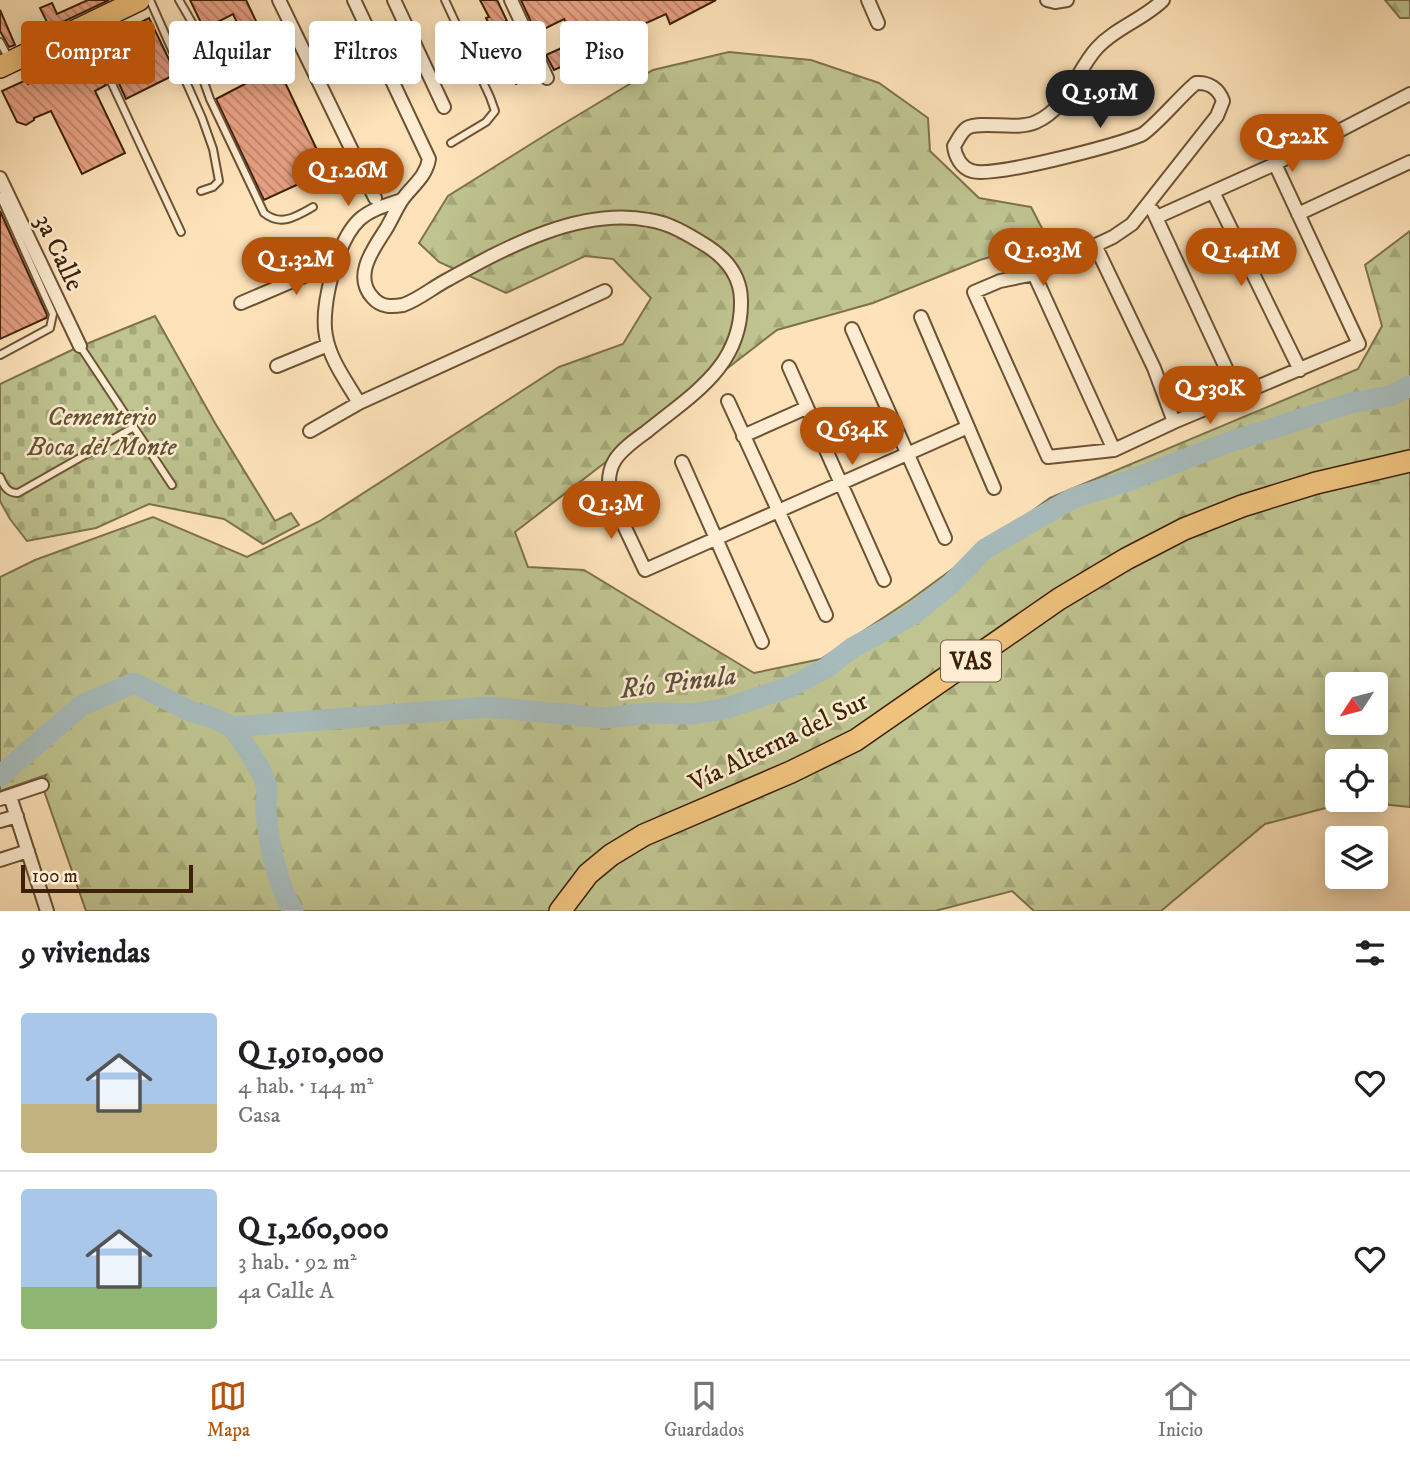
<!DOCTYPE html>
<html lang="es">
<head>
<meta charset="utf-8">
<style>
  :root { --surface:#fff; --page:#f6f6f6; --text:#202124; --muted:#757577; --line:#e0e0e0; --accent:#b45309 }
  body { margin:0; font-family:"IM FELL DW Pica",serif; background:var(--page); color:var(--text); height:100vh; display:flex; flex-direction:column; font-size:26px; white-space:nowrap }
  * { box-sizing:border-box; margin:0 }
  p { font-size:23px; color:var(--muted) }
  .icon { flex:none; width:38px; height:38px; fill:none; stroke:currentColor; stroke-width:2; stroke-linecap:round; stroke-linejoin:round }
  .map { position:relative; height:911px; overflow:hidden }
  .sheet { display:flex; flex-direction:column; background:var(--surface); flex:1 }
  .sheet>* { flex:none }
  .hud { position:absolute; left:21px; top:21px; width:700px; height:63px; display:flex; gap:14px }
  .needle { width:46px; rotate:234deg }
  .buttons { position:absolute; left:1325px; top:672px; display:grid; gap:14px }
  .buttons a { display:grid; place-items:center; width:63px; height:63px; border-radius:7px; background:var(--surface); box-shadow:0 4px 18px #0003; font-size:35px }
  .scale { position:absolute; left:21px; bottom:18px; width:172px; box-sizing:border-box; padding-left:7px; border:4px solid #3d2108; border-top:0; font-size:19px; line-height:24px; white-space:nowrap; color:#3d2108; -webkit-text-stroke:5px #feedd2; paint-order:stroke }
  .price { position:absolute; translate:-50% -60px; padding:0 16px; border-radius:24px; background:var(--accent); color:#fff; font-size:23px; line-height:46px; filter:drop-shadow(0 2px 4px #0008) }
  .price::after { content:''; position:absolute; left:50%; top:42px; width:21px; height:16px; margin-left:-10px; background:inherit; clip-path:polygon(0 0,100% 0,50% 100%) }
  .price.selected { background:#222; color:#fff }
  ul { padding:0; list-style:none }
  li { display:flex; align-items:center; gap:21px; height:175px; padding:0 21px }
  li+li { border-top:2px solid var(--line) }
  li span { display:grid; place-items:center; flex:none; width:196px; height:140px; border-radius:7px; color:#555 }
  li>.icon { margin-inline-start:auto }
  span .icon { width:84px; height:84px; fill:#fffc; stroke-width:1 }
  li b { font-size:30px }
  h2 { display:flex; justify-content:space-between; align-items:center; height:84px; padding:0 21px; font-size:30px }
  .tag { padding:0 24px; border-radius:7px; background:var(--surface); box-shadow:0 4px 18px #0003; font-size:24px; line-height:63px }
  .tag.selected { background:var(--accent); color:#fff }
  .tabs { display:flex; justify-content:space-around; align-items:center; height:98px; border-top:2px solid var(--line); background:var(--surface); font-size:19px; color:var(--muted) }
  .tabs a { display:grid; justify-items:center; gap:4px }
  .tabs .selected { color:var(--accent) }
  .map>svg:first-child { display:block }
  .forest { fill:url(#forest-firs); stroke:#7e724c; stroke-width:2; fill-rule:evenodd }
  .cemetery { fill:url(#cemetery-stones); stroke:#7e724c; stroke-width:2 }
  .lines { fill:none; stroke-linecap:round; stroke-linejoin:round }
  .river { stroke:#a7bbbc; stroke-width:21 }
  .building { fill:url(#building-back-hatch); stroke:#3d2108; stroke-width:2 }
  .service-casing { stroke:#6d5234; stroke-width:10 }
  .minor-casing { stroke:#6d5234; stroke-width:16 }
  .primary-casing { stroke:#3d2108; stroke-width:24 }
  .trunk-casing { stroke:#3d2108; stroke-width:24 }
  .service { stroke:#feedd2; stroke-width:6 }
  .minor { stroke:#feedd2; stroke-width:12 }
  .primary { stroke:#efc27d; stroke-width:21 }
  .trunk { stroke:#efc27d; stroke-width:21 }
  .labels { text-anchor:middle; stroke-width:5; stroke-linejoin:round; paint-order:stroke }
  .shield { fill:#feedd2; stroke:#775e45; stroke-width:2 }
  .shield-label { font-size:24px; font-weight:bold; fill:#3d2108 }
  .street-label { font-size:26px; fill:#3d2108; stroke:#feedd2 }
  .park-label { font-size:26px; font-style:italic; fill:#645231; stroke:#feedd2 }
  .water-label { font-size:28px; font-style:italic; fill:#5d4f3e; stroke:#feedd2 }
</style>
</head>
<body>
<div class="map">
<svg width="1410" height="911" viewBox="0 0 1410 911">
  <defs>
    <pattern id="forest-firs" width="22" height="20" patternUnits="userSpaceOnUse" patternTransform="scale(1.75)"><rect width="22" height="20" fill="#bfc490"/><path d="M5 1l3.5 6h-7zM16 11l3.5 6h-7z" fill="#a5a87b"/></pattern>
    <pattern id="cemetery-stones" width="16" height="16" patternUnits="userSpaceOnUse" patternTransform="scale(1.75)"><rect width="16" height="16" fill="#bfc490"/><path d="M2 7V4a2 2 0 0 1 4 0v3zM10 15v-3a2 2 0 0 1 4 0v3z" fill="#a5a87b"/></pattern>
    <pattern id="building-back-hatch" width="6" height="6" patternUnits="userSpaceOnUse" patternTransform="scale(1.75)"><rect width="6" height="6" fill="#e7a083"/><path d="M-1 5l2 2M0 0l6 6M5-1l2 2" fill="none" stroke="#bc8269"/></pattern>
  </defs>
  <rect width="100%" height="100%" fill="#fee3ba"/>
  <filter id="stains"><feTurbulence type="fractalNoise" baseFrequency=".00286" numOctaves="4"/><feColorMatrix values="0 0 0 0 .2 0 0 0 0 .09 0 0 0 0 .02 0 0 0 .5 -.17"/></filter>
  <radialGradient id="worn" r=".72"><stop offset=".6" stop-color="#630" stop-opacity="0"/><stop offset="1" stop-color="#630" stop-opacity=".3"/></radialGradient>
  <path class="forest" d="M1385,0h25v18h-10z
    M729,52l82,8 68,23 49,35 2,33 49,47 52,9 17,33 -68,20 -107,43 -96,27 -262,202 13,35 56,3 170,103 67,-14 89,-59 140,-102 308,-129 24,-43 -17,-61 45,-34v576l-58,-6 -87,23 -104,87h-127l-22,-20 -77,20h-849l-44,-126 4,-10 -46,16v-214l35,-17 118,-43 94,40 73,-36 239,-154 64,-23 28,-46 -38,-39 -28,-3 -79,37 -67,-31 -20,-19 29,-47 107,-67 98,-59zM1337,684h39v39h-39zM1337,761h39v39h-39z"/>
  <path class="cemetery" d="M155,316l60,107 60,98 16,-8 8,12 -36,19 -39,-25 -75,-15 -53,24 -69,13 -17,-22 -10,-18v-117l74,-35z"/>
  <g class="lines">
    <path class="river" d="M232,727c10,15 33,44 35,62 1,7 -2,14 -1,22 3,34 10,70 27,100
      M0,776l82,-71 52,-22 58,29 19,5 21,10 256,-20 116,11 47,-5 40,1 33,-5 66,-22 36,-19 26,-20 60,-33 39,-31 34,-35 88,-51 58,-18 93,-36 127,-41 39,-7 20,-10"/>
  </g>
  <path class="building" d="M88,0h21l-59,28 -10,-20 12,-5 5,11z
    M190,0h56l81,171 -63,29 -48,-101 46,-24 -29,-61 -29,15z
    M480,0h17l10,21 -16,7 -5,-10 3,-1z
    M521,0h195l-46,24 -4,-10 -89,40 2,5 -25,11 -8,-15 29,-13 -11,-23 -28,14z
    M0,10l15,35 -6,2 -9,-16z
    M149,18l27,56 -50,25 -26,-57z
    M521,42l15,33 -20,9 -16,-32z
    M91,53l15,32 -11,6 30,62 -43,21 -31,-63 -17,7v2l-8,5 -9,-3 -15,-31 24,-11 2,4z
    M0,211l47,104 -1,3 -46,21z"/>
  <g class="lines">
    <defs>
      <path id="service" d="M150,0l52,118 11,31 6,32 -6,6 -12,4
        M179,0l22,38 20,13 14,21
        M445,0l45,97 5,14 -9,11 -35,21
        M86,28l95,204
        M201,38l-3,10 1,20 11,31 54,114c17,14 33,3 49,-6
        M0,42l8,15
        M0,196l53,118 -3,14 -50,27
        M80,346l92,139
        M0,477c4,9 7,16 18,16l116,-66"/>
      <path id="minor" d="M279,0l96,198
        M354,0l75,159c-3,18 -17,27 -27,41 -6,9 -10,19 -16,29 -12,19 -34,47 -13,69 8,9 18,9 30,7 17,-6 30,-18 46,-26 58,-32 131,-72 200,-59 21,3 40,15 58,26 20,13 34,30 34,55 1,66 -50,94 -95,131 -11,8 -24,17 -31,28 -7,11 -7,24 -5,36l35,74 323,-143
        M394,0l50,107
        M511,0l36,78
        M868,0l10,23
        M1047,0l8,2 12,-2
        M1163,0c-19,19 -48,28 -66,48 -21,23 -29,60 -61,74 -20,9 -55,-2 -69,6 -6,4 -9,12 -13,18 1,10 7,22 18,25 22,7 144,-26 169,-36 11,-5 42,-42 55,-52 13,-1 23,6 27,18l-6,15 -85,108 -19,13 -79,37 -34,7 -26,11 74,165 66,-7 60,-28 185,-78 -84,-180
        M0,178l80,168
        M1213,192l87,178
        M1153,211l86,185
        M1298,214l112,-52
        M1157,217l118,-53 135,-70
        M1096,247l58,121 20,54
        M1034,274l80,176
        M241,303l96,-41
        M921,317l73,171
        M852,329l93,209
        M277,366l51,-21
        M789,367l95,213
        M728,401l98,214
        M359,403c-12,-21 -29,-43 -33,-67 -6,-29 11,-95 33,-116 12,-11 28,-15 43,-20
        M310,431l49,-28 246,-112
        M743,436l63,-28
        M682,462l80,180
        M10,796l37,115
        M0,799l42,-14
        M0,821l17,-5
        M0,860l28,-9"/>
      <path id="primary" d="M0,67l139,-67"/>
      <path id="trunk" d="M560,911l28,-37 23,-19 33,-20 147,-63 65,-32 203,-141 67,-40 58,-30 58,-23 74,-23 94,-22"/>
    </defs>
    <use href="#service" class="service-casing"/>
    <use href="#minor" class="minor-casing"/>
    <use href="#primary" class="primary-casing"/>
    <use href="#trunk" class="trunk-casing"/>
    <use href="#service" class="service"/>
    <use href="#minor" class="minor"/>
    <use href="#primary" class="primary"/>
    <use href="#trunk" class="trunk"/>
  </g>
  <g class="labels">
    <rect class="shield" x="941" y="640.5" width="60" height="41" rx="5"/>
    <g class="shield-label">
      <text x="971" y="669">VAS</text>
    </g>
    <g class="street-label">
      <text transform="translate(60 252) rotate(65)" y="9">3a Calle</text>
      <text transform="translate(778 741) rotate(-26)" y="9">Vía Alterna del Sur</text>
    </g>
    <g class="park-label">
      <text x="102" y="425">Cementerio<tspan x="102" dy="30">Boca del Monte</tspan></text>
    </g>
    <g class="water-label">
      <text transform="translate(678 681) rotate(-7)" y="10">Río Pinula</text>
    </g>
  </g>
  <rect width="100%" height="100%" filter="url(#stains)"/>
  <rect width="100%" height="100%" fill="url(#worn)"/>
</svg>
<div class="buttons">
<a><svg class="needle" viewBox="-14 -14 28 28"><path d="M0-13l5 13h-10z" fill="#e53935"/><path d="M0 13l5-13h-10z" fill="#757577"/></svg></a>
<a><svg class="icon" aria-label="locate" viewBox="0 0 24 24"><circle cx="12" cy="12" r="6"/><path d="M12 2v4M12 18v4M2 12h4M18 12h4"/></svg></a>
<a><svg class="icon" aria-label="layers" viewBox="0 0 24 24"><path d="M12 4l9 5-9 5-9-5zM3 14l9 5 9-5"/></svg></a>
</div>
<div class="scale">100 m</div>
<b class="price selected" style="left:1100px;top:130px">Q 1.91M</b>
<b class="price" style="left:1292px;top:174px">Q 522K</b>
<b class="price" style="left:348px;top:208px">Q 1.26M</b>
<b class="price" style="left:1043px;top:288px">Q 1.03M</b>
<b class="price" style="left:1241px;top:288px">Q 1.41M</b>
<b class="price" style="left:296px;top:297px">Q 1.32M</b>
<b class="price" style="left:1210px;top:426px">Q 530K</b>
<b class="price" style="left:852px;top:467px">Q 634K</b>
<b class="price" style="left:611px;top:541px">Q 1.3M</b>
<div class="hud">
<a class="tag selected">Comprar</a>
<a class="tag">Alquilar</a>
<a class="tag">Filtros</a>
<a class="tag">Nuevo</a>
<a class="tag">Piso</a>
</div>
</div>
<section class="sheet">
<h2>9 viviendas<svg class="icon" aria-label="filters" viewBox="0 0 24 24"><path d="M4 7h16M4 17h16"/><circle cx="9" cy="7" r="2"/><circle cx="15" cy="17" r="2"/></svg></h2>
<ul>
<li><span style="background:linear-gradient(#a9c7e8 65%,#c2b280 0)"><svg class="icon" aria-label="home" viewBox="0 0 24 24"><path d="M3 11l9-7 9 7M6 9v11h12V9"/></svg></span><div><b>Q 1,910,000</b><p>4 hab. · 144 m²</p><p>Casa</p></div><svg class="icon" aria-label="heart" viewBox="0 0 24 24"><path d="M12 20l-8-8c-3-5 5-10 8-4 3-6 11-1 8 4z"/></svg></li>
<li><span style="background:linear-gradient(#a9c7e8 70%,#8fb573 0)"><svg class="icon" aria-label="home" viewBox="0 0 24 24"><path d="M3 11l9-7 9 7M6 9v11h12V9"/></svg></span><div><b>Q 1,260,000</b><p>3 hab. · 92 m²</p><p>4a Calle A</p></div><svg class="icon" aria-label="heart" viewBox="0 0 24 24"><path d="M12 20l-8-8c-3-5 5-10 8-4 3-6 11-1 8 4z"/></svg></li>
</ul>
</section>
<nav class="tabs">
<a class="selected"><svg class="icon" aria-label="map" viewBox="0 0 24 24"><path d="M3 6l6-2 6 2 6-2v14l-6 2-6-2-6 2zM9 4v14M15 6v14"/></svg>Mapa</a>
<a><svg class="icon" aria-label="saved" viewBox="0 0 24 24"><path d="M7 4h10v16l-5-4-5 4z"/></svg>Guardados</a>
<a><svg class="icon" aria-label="home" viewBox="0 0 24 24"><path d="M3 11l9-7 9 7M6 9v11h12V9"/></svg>Inicio</a>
</nav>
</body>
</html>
